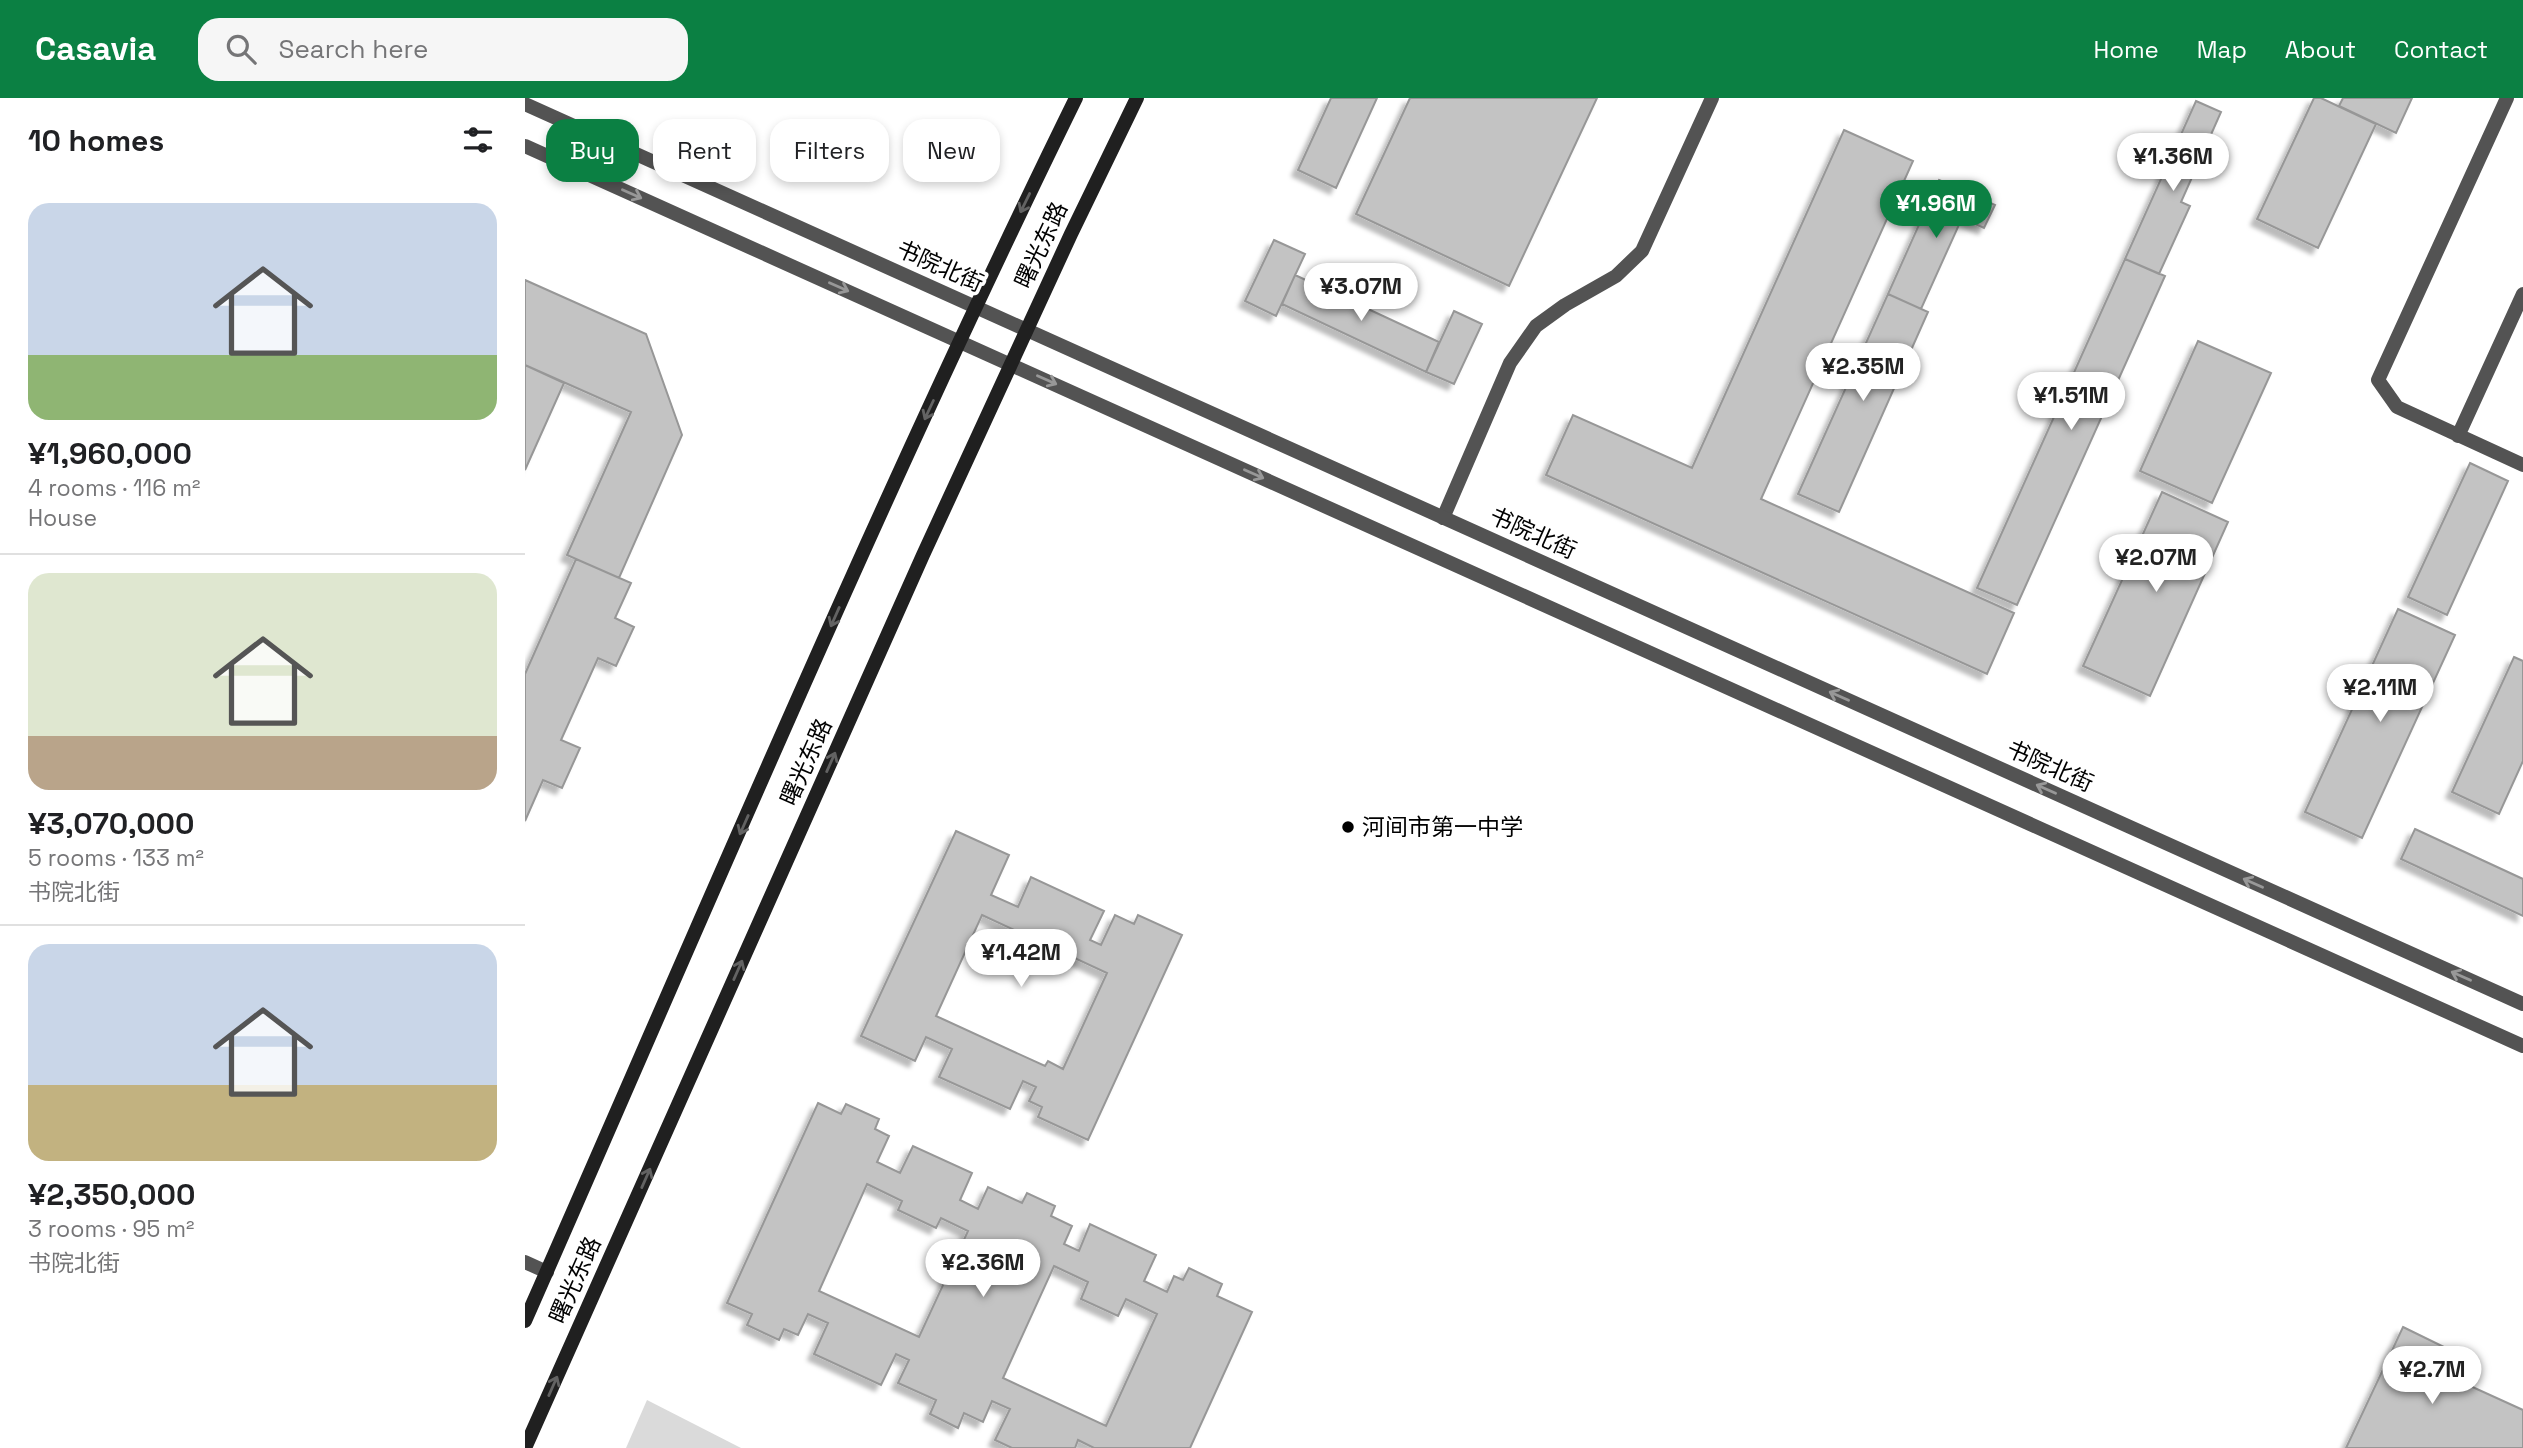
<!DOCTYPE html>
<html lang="en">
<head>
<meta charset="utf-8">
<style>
  :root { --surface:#fff; --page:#f6f6f6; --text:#202124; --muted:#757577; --line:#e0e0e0; --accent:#0b8043 }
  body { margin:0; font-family:"Space Grotesk","Noto Sans SC",sans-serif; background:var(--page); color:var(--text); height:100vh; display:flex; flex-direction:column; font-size:26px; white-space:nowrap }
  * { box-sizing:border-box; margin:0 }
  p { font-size:23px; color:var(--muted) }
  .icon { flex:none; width:38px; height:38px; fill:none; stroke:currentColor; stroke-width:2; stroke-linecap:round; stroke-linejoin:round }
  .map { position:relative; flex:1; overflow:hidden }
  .details { display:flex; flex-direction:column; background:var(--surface); width:525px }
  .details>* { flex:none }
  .hud { position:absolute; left:21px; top:21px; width:665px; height:63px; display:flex; gap:14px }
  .price { position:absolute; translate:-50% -60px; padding:0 16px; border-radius:24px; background:#fff; color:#222; font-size:23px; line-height:46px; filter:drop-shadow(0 2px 4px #0008) }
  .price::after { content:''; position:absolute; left:50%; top:42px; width:21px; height:16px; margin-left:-10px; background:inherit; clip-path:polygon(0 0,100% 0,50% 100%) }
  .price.active { background:var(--accent); color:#fff }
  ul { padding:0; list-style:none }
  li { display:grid; align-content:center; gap:14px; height:371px; padding:0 28px }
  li+li { border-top:2px solid var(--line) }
  li span { display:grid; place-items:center; height:217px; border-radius:21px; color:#555 }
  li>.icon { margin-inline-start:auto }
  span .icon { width:126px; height:126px; fill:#fffc; stroke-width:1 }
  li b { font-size:30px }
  h2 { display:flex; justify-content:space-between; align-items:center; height:84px; padding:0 28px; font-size:30px }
  .pill { padding:0 24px; border-radius:21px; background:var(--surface); box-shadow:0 4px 10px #0003; font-size:24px; line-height:63px }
  .pill.active { background:var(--accent); color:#fff }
  header { display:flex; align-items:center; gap:42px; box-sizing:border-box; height:98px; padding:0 35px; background:var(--accent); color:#fff }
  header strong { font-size:33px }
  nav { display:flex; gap:38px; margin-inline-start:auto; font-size:24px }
  .search { width:490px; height:63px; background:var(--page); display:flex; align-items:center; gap:18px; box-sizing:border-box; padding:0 24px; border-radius:21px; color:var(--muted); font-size:26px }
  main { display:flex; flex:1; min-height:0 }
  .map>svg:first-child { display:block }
  .green { fill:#dadada }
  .building { fill:#c3c3c3; stroke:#979797; stroke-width:2; fill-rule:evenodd; filter:url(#shadow) }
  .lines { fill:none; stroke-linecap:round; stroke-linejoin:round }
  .service { stroke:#535353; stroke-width:14 }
  .tertiary { stroke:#535353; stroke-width:14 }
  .secondary { stroke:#202020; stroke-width:14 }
  .oneway { stroke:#989898 }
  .oneway2 { stroke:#636363 }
  .poi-dot { fill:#000; stroke:#fff; stroke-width:2.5 }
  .labels { text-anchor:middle; stroke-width:7; stroke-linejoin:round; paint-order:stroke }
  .street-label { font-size:23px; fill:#000; stroke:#fff }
  .poi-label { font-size:23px; fill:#000; stroke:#fff; text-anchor:start }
</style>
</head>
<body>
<header>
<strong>Casavia</strong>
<div class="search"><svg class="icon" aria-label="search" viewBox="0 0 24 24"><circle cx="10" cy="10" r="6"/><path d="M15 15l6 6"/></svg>Search here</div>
<nav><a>Home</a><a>Map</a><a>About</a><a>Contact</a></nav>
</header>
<main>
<section class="details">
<h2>10 homes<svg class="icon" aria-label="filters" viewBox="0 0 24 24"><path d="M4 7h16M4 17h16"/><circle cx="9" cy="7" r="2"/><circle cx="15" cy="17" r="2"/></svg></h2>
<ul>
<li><span style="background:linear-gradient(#c9d6e8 70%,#8fb573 0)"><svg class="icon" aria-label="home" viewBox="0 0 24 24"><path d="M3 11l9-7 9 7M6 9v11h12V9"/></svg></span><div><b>¥1,960,000</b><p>4 rooms · 116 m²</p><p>House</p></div></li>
<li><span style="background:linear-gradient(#dfe7d0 75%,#b9a48a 0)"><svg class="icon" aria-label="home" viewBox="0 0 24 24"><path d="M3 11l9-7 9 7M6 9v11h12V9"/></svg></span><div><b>¥3,070,000</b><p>5 rooms · 133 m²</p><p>书院北街</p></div></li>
<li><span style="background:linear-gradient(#c9d6e8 65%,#c2b280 0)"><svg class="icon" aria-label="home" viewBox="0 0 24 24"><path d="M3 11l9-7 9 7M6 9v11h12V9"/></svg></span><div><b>¥2,350,000</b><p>3 rooms · 95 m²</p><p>书院北街</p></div></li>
</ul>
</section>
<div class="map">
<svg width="1998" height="1350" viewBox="0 0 1998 1350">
  <defs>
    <filter id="shadow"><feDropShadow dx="-6" dy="6" stdDeviation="2" flood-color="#0004"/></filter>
  </defs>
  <rect width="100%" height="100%" fill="#fff"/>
  <path class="green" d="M122,1302l94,48h-115z"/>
  <path class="building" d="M806,0h46l-41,90 -38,-18z
    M885,0h187l-88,188 -153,-72z
    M1789,0h7l55,26 -58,124 -61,-29z
    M1818,0h69l-16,35 -57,-27z
    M1671,3l25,11 -40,90 9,4 -31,68 -34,-15z
    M1319,32l69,31 -152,338 253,114 -27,61 -441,-199 27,-60 119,53z
    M1414,82l56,25 -11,23 -22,-10 -41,91 -33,-15z
    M749,142l31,14 -29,62 -31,-15z
    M1600,161l40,17 -148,329 -40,-17z
    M770,177l144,67 -13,30 -144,-68z
    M0,182l121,54 36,101 -63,143 -52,-23 64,-143 -106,-47z
    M1363,196l40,18 -89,200 -41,-18z
    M929,213l28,13 -28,60 -28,-12z
    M1673,243l73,32 -59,130 -72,-32z
    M0,267l39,18 -39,87z
    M1945,365l38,18 -61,134 -39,-18z
    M1637,394l66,30 -78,174 -67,-30z
    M51,461l55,24 -16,35 19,9 -18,39 -18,-8 -37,82 19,8 -18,40 -19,-8 -18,41v-147z
    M1873,511l57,26 -93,203 -57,-26z
    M1989,559l9,4v100l-24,53 -47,-22z
    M1890,731l108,50v37l-122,-57z
    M431,733l53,24 -18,40 27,12 13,-30 73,34 -14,29 11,5 14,-30 19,9 4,-9 44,20 -94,205 -50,-23 4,-10 -13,-6 7,-14 -13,-6 -13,28 -71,-32 13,-28 -26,-12 -11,24 -54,-25zM457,817l125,58 -44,96 -15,-8 -3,5 -109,-50z
    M293,1005l23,11 5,-10 33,15 -4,10 14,7 -12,26 23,11 13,-27 59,27 -12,27 18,9 10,-22 34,16 5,-10 28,13 -4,10 21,10 -8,18 15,7 11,-27 66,31 -12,26 23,11 7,-16 9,4 6,-12 33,16 -5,12 35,16 -62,136h-96l-16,-8 -3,8h-63l-17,-8 15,-31 -18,-8 -9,21 -19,-9 -6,15 -28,-14 6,-14 -38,-17 11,-23 -13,-6 -15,31 -67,-31 14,-31 -20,-9 -10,21 -14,-6 -5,11 -32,-15 5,-11 -25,-11zM342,1086l35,17 -4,9 38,18 5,-10 27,13 -49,106 -100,-46zM529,1168l34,16 -7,17 37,17 8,-17 31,15 -51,112 -103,-48z
    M1878,1229l43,21 -11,22 88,40v38h-177z"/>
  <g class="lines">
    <path class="service" d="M1982,0l-129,282 19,27 126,58
      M1933,338l65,-142
      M918,420l67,-155 26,-37 29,-21 51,-29 26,-25 70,-153
      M0,1164l22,10"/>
    <path class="tertiary" d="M0,6l1998,900
      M0,48l1998,900"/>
    <path class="secondary" d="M0,1223c180,-409 354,-822 551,-1223
      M0,1350l398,-893 148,-321 66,-136"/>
  </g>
  <defs><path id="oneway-shaft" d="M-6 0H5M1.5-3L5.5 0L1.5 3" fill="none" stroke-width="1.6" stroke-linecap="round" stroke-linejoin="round" transform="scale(1.75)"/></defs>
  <g class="oneway">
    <use href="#oneway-shaft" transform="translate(107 96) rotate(24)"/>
    <use href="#oneway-shaft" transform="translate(314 189) rotate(24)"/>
    <use href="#oneway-shaft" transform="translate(522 282) rotate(24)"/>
    <use href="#oneway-shaft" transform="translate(729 376) rotate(24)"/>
    <use href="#oneway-shaft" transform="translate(1314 598) rotate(-156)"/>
    <use href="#oneway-shaft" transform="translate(1521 691) rotate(-156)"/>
    <use href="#oneway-shaft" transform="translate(1728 785) rotate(-156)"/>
    <use href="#oneway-shaft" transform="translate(1936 878) rotate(-156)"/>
  </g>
  <g class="oneway2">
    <use href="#oneway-shaft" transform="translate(500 105) rotate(116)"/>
    <use href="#oneway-shaft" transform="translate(404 312) rotate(115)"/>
    <use href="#oneway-shaft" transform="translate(310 519) rotate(114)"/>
    <use href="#oneway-shaft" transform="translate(306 664) rotate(-66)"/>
    <use href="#oneway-shaft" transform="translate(219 727) rotate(114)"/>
    <use href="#oneway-shaft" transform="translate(213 872) rotate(-66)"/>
    <use href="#oneway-shaft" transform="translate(121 1080) rotate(-66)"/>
    <use href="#oneway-shaft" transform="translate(28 1288) rotate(-66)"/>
  </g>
  <circle class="poi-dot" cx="823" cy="729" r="7"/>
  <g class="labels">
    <g class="street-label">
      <text transform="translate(516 147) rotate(-65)" y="8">曙光东路</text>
      <text transform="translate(415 168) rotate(24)" y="8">书院北街</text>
      <text transform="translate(1008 435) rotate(24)" y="8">书院北街</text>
      <text transform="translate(281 664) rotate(-66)" y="8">曙光东路</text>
      <text transform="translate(1525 668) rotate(24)" y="8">书院北街</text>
      <text transform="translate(50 1182) rotate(-66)" y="8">曙光东路</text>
    </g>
    <g class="poi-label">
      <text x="837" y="737">河间市第一中学</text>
    </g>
  </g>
</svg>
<b class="price" style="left:1648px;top:95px">¥1.36M</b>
<b class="price active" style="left:1411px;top:142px">¥1.96M</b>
<b class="price" style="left:836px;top:225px">¥3.07M</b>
<b class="price" style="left:1338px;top:305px">¥2.35M</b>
<b class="price" style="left:1546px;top:334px">¥1.51M</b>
<b class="price" style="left:1631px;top:496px">¥2.07M</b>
<b class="price" style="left:1855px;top:626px">¥2.11M</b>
<b class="price" style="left:496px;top:891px">¥1.42M</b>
<b class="price" style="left:458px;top:1201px">¥2.36M</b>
<b class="price" style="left:1907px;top:1308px">¥2.7M</b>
<div class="hud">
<a class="pill active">Buy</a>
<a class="pill">Rent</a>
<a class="pill">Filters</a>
<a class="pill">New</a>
</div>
</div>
</main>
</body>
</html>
